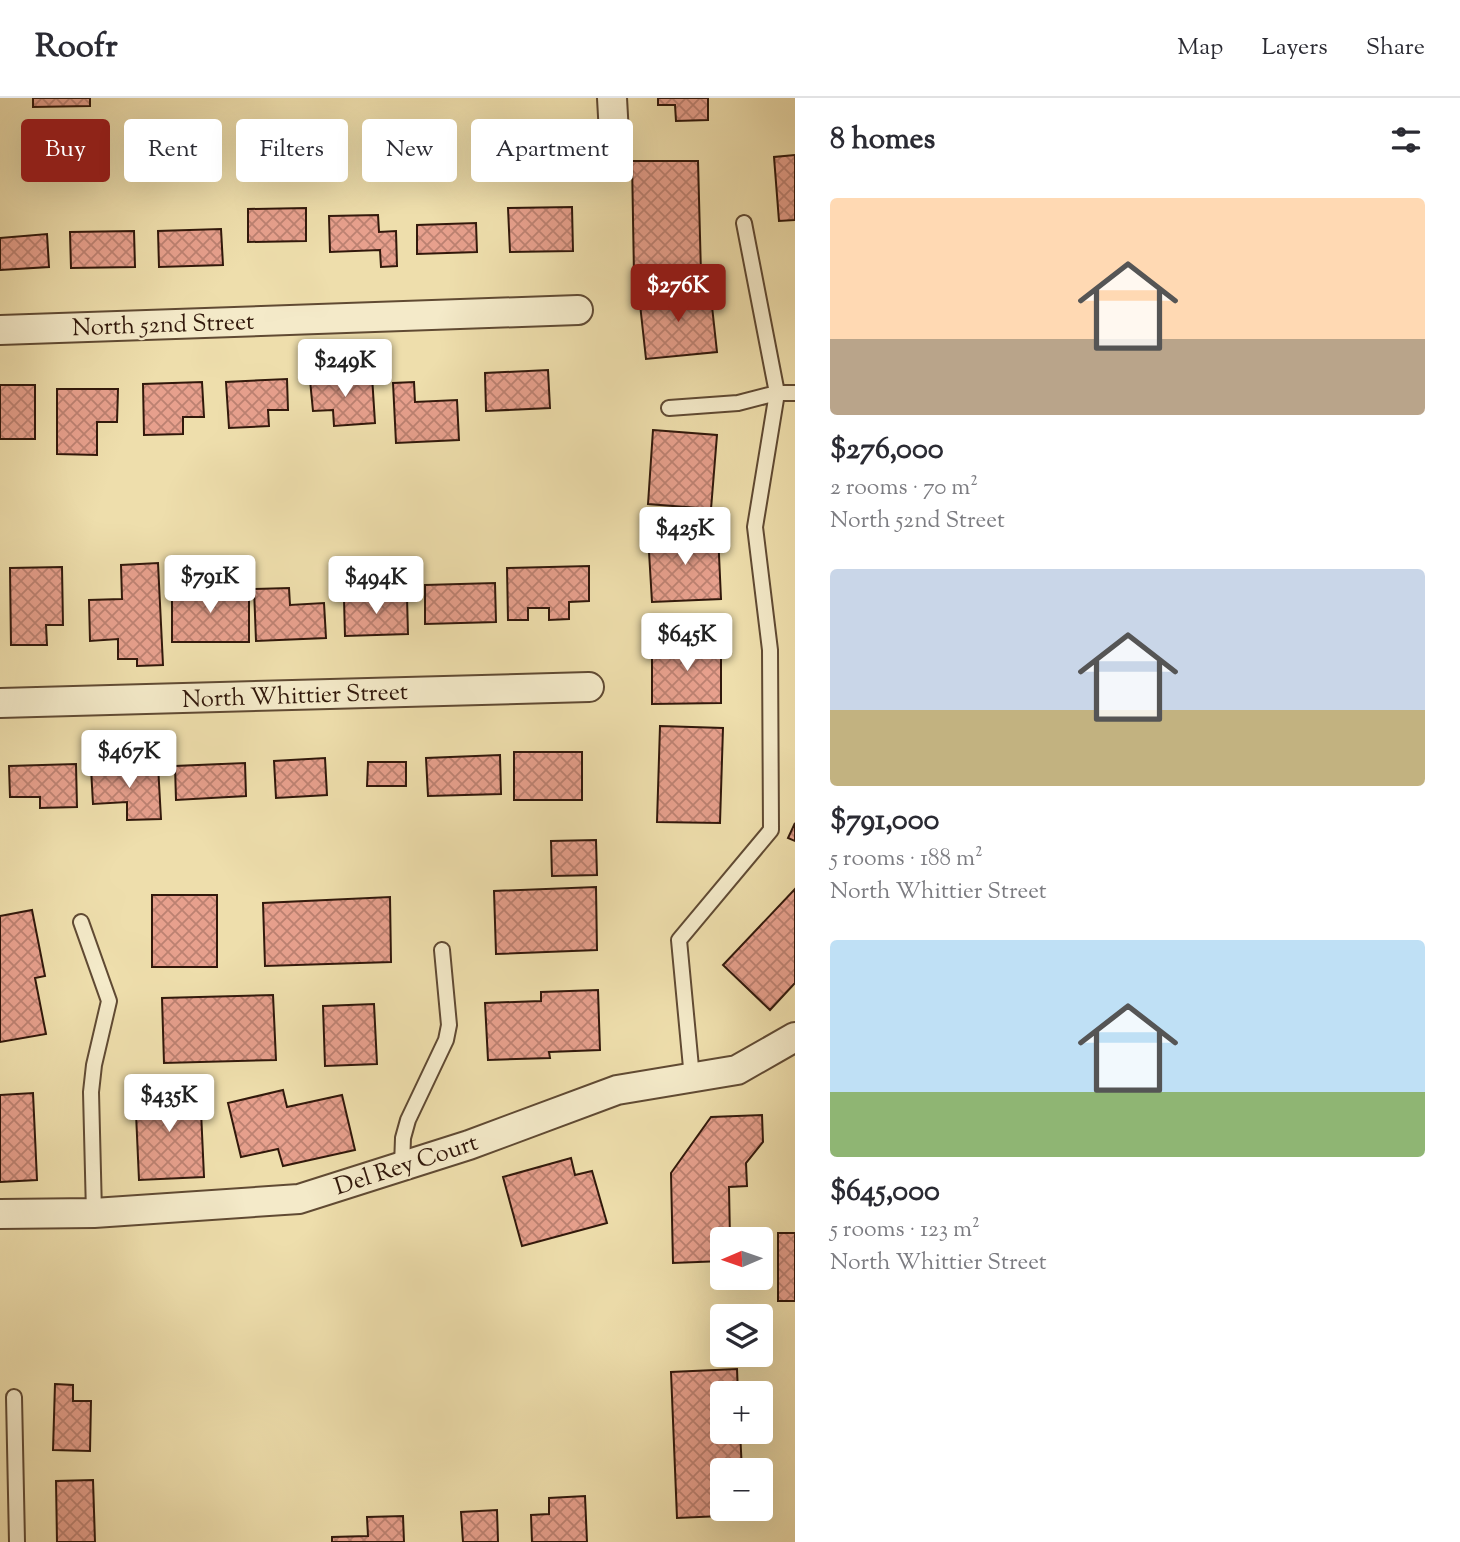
<!DOCTYPE html>
<html lang="en">
<head>
<meta charset="utf-8">
<style>
  :root { --surface:#fff; --page:#f7f7f7; --text:#2b2b33; --muted:#7c7c81; --line:#e1e1e2; --accent:#8f2418 }
  body { margin:0; font-family:"Sorts Mill Goudy",serif; background:var(--page); color:var(--text); height:100vh; display:flex; flex-direction:column; font-size:26px; white-space:nowrap }
  * { box-sizing:border-box; margin:0 }
  p { font-size:23px; color:var(--muted) }
  .icon { flex:none; width:38px; height:38px; fill:none; stroke:currentColor; stroke-width:2; stroke-linecap:round; stroke-linejoin:round }
  .map { position:relative; flex:1; overflow:hidden }
  .side { display:flex; flex-direction:column; background:var(--surface); width:665px }
  .side>* { flex:none }
  .banner { position:absolute; left:21px; top:21px; width:665px; height:63px; display:flex; gap:14px }
  .needle { width:46px; rotate:268deg }
  .controls { position:absolute; left:710px; top:1129px; display:grid; gap:14px }
  .controls a { display:grid; place-items:center; width:63px; height:63px; border-radius:7px; background:var(--surface); box-shadow:0 7px 28px #0002; font-size:35px }
  .price { position:absolute; translate:-50% -60px; padding:0 16px; border-radius:7px; background:#fff; color:#222; font-size:23px; line-height:46px; filter:drop-shadow(0 2px 4px #0008) }
  .price::after { content:''; position:absolute; left:50%; top:42px; width:21px; height:16px; margin-left:-10px; background:inherit; clip-path:polygon(0 0,100% 0,50% 100%) }
  .price.active { background:var(--accent); color:#fff }
  ul { padding:0; list-style:none }
  li { display:grid; align-content:center; gap:14px; height:371px; padding:0 35px }
  li span { display:grid; place-items:center; height:217px; border-radius:7px; color:#555 }
  li>.icon { margin-inline-start:auto }
  span .icon { width:126px; height:126px; fill:#fffc; stroke-width:1 }
  li b { font-size:30px }
  h2 { display:flex; justify-content:space-between; align-items:center; height:84px; padding:0 35px; font-size:30px }
  .tag { padding:0 24px; border-radius:7px; background:var(--surface); box-shadow:0 7px 28px #0002; font-size:24px; line-height:63px }
  .tag.active { background:var(--accent); color:#fff }
  header { display:flex; align-items:center; gap:42px; box-sizing:border-box; height:98px; padding:0 35px; background:var(--surface); border-bottom:2px solid var(--line) }
  header strong { font-size:33px }
  nav { display:flex; gap:38px; margin-inline-start:auto; font-size:24px }
  main { display:flex; flex:1; min-height:0 }
  .map>svg:first-child { display:block }
  .building { fill:url(#building-cross-hatch); stroke:#31180b; stroke-width:2 }
  .lines { fill:none; stroke-linecap:round; stroke-linejoin:round }
  .service-casing { stroke:#604a33; stroke-width:18 }
  .minor-casing { stroke:#604a33; stroke-width:32 }
  .service { stroke:#f4eac9; stroke-width:14 }
  .minor { stroke:#f4eac9; stroke-width:28 }
  .labels { text-anchor:middle; stroke-width:5; stroke-linejoin:round; paint-order:stroke }
  .street-label { font-size:24px; fill:#31180b; stroke:#f4eac9 }
</style>
</head>
<body>
<header>
<strong>Roofr</strong>
<nav><a>Map</a><a>Layers</a><a>Share</a></nav>
</header>
<main>
<div class="map">
<svg width="795" height="1444" viewBox="0 0 795 1444">
  <defs>
    <pattern id="building-cross-hatch" width="8" height="8" patternUnits="userSpaceOnUse" patternTransform="scale(1.75)"><rect width="8" height="8" fill="#e7a08d"/><path d="M0 0l8 8M0 8l8-8" fill="none" stroke="#bc8171"/></pattern>
  </defs>
  <rect width="100%" height="100%" fill="#eedeac"/>
  <filter id="stains"><feTurbulence type="fractalNoise" baseFrequency=".00286" numOctaves="4"/><feColorMatrix values="0 0 0 0 .2 0 0 0 0 .09 0 0 0 0 .02 0 0 0 .5 -.17"/></filter>
  <radialGradient id="worn" r=".72"><stop offset=".6" stop-color="#630" stop-opacity="0"/><stop offset="1" stop-color="#630" stop-opacity=".3"/></radialGradient>
  <path class="building" d="M33,0h57v8l-57,1z
    M658,0h50v22l-32,1 -1,-16h-17z
    M795,57v65l-16,1 -5,-64z
    M632,63h66l3,113 -67,1z
    M572,109l1,44 -63,1 -2,-44z
    M306,110v33l-58,1v-33z
    M378,117l1,17 17,-1 1,35 -16,1 -1,-17 -50,2 -1,-36z
    M476,125l1,29 -60,2v-29z
    M221,131l2,36 -64,2 -1,-36z
    M134,133l1,36 -64,1 -1,-36z
    M47,136l2,33 -49,3v-32z
    M710,190l7,64 -71,7 -7,-64z
    M548,272l2,38 -64,3 -1,-38z
    M372,278l3,47 -41,3 -1,-16 -20,1 -3,-31z
    M287,281l1,31h-20l1,16 -40,2 -3,-46z
    M202,284l2,35h-21v17l-39,1 -1,-51z
    M414,284l1,20 42,-2 2,40 -63,3 -3,-60z
    M0,287h35v54h-35z
    M57,291h61l-1,33h-20v33l-40,-1z
    M653,332l64,5 -6,74 -63,-5z
    M718,435l3,66 -69,3 -4,-67z
    M158,465l5,102 -26,1v-7h-19v-20l-28,2 -1,-41 33,-1 -1,-34z
    M589,468v35l-20,1v17l-20,1v-12h-21v12h-20l-1,-52z
    M62,469l1,58h-17l1,20h-36l-1,-77z
    M192,480l38,1v21h19v42h-77v-43h20z
    M495,485l1,39 -71,2v-39z
    M289,490l1,17 34,-2 2,35 -70,3 -2,-52z
    M407,499l1,37 -63,2 -1,-37z
    M721,543v62l-69,1v-61z
    M660,628l63,2 -3,95 -63,-1z
    M514,654h68v48h-68z
    M500,657l1,39 -73,2 -2,-38z
    M325,660l2,37 -51,3 -2,-37z
    M368,664h38v24h-39z
    M245,665l1,33 -70,4 -1,-34z
    M76,666l1,43 -37,1v-11h-30l-1,-31z
    M158,667l3,54 -34,1v-18l-34,2 -2,-36z
    M795,725v18l-7,-3z
    M596,742l1,35 -45,1 -1,-35z
    M596,789l1,63 -101,4 -2,-63z
    M795,791v94l-25,27 -47,-45z
    M152,797h65v72h-65z
    M390,799l1,65 -126,4 -2,-63z
    M32,812l13,66 -10,2 11,56 -46,8v-126z
    M598,892l2,60 -51,2 1,6 -62,2 -3,-57 56,-2v-9z
    M273,897l3,65 -112,3 -2,-65z
    M374,906l3,60 -52,2 -2,-60z
    M200,991l4,88 -65,3 -4,-89z
    M283,992l4,17 55,-12 13,55 -72,16 -5,-17 -37,8 -13,-54z
    M33,995l4,87 -37,2v-87z
    M762,1017l1,27 -17,21 1,23 -18,1 1,52h-7v22l-50,2 -2,-90 40,-56z
    M571,1060l4,17 17,-4 15,52 -85,23 -19,-69z
    M778,1135h17v68h-17z
    M737,1271l1,24h-15v39h17l2,38h-19v38h20l1,7 -67,3 -6,-146z
    M55,1286l18,1v16h18l-1,50 -37,-1z
    M93,1382l2,62h-38l-1,-61z
    M585,1398l2,46h-55l-1,-27 18,-1v-16z
    M497,1412l1,32h-35l-2,-30z
    M403,1418l1,26h-72v-5l36,-1 -1,-19z"/>
  <g class="lines">
    <defs>
      <path id="service" d="M669,310l69,-5 39,-10h18
        M81,824l28,79 -15,64 -3,27 3,121
        M692,980l-13,-138 92,-110 -1,-180 -15,-123 22,-134 -33,-170
        M402,1068l1,-28 5,-18 38,-80 3,-15 -7,-75
        M14,1299l3,145"/>
      <path id="minor" d="M612,0l2,36
        M0,232l578,-20
        M0,605l589,-16
        M0,1116l94,-1 205,-14 170,-54 148,-55 120,-20 58,-33"/>
    </defs>
    <use href="#service" class="service-casing"/>
    <use href="#minor" class="minor-casing"/>
    <use href="#service" class="service"/>
    <use href="#minor" class="minor"/>
  </g>
  <g class="labels">
    <g class="street-label">
      <text transform="translate(163 226) rotate(-2)" y="8">North 52nd Street</text>
      <text transform="translate(295 597) rotate(-2)" y="8">North Whittier Street</text>
      <text transform="translate(406 1066) rotate(-18)" y="8">Del Rey Court</text>
    </g>
  </g>
  <rect width="100%" height="100%" filter="url(#stains)"/>
  <rect width="100%" height="100%" fill="url(#worn)"/>
</svg>
<div class="controls">
<a><svg class="needle" viewBox="-14 -14 28 28"><path d="M0-13l5 13h-10z" fill="#e53935"/><path d="M0 13l5-13h-10z" fill="#7c7c81"/></svg></a>
<a><svg class="icon" aria-label="layers" viewBox="0 0 24 24"><path d="M12 4l9 5-9 5-9-5zM3 14l9 5 9-5"/></svg></a>
<a>+</a>
<a>−</a>
</div>
<b class="price active" style="left:678px;top:226px">$276K</b>
<b class="price" style="left:345px;top:301px">$249K</b>
<b class="price" style="left:685px;top:469px">$425K</b>
<b class="price" style="left:210px;top:517px">$791K</b>
<b class="price" style="left:376px;top:518px">$494K</b>
<b class="price" style="left:687px;top:575px">$645K</b>
<b class="price" style="left:129px;top:692px">$467K</b>
<b class="price" style="left:169px;top:1036px">$435K</b>
<div class="banner">
<a class="tag active">Buy</a>
<a class="tag">Rent</a>
<a class="tag">Filters</a>
<a class="tag">New</a>
<a class="tag">Apartment</a>
</div>
</div>
<section class="side">
<h2>8 homes<svg class="icon" aria-label="filters" viewBox="0 0 24 24"><path d="M4 7h16M4 17h16"/><circle cx="9" cy="7" r="2"/><circle cx="15" cy="17" r="2"/></svg></h2>
<ul>
<li><span style="background:linear-gradient(#ffd9b3 65%,#b9a48a 0)"><svg class="icon" aria-label="home" viewBox="0 0 24 24"><path d="M3 11l9-7 9 7M6 9v11h12V9"/></svg></span><div><b>$276,000</b><p>2 rooms · 70 m²</p><p>North 52nd Street</p></div></li>
<li><span style="background:linear-gradient(#c9d6e8 65%,#c2b280 0)"><svg class="icon" aria-label="home" viewBox="0 0 24 24"><path d="M3 11l9-7 9 7M6 9v11h12V9"/></svg></span><div><b>$791,000</b><p>5 rooms · 188 m²</p><p>North Whittier Street</p></div></li>
<li><span style="background:linear-gradient(#bfe0f5 70%,#8fb573 0)"><svg class="icon" aria-label="home" viewBox="0 0 24 24"><path d="M3 11l9-7 9 7M6 9v11h12V9"/></svg></span><div><b>$645,000</b><p>5 rooms · 123 m²</p><p>North Whittier Street</p></div></li>
</ul>
</section>
</main>
</body>
</html>
